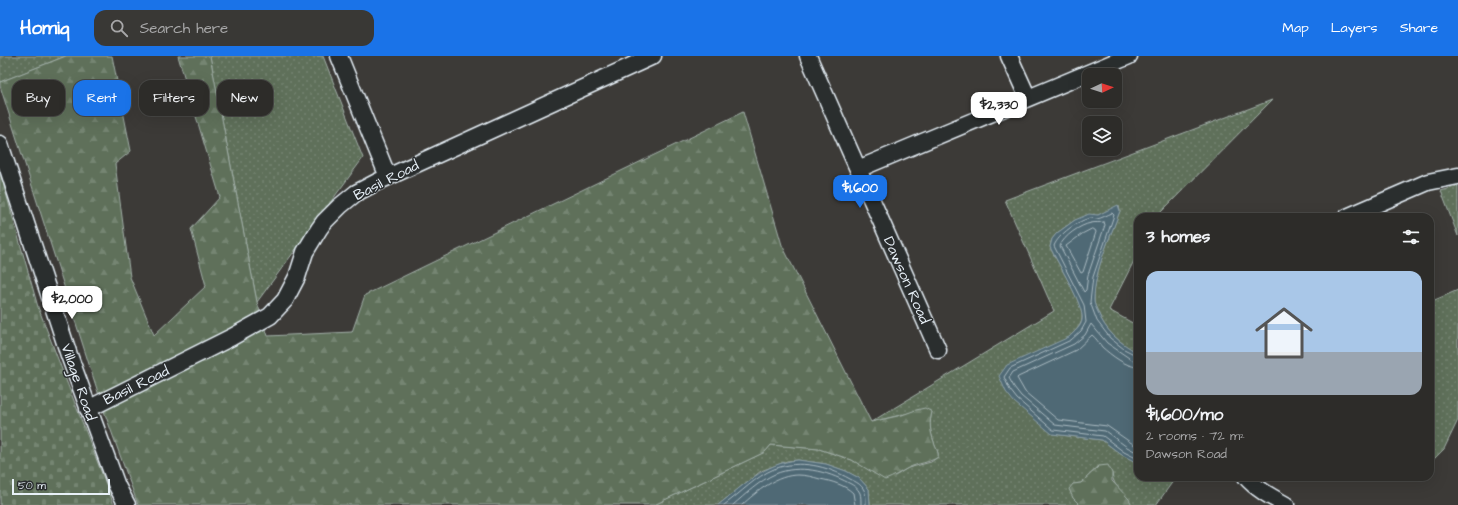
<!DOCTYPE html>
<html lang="en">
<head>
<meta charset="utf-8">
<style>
  :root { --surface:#2d2c29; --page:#393835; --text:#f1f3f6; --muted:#a7a7a8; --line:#484846; --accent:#1a73e8 }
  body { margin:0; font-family:"Architects Daughter",sans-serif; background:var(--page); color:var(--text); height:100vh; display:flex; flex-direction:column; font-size:15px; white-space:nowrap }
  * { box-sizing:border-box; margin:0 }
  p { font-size:13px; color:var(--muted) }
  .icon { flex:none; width:22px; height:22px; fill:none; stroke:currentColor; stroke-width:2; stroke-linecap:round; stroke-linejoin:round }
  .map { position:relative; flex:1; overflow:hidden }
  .sheet { position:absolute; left:1134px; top:157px; width:300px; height:268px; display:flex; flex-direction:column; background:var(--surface); border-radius:12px; box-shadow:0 4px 16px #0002,0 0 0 1px var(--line) }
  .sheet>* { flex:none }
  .banner { position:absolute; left:12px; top:24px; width:380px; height:36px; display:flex; gap:8px }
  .needle { width:26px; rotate:86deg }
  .fabs { position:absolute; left:1082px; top:12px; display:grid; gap:8px }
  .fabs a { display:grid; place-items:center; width:40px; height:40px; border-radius:8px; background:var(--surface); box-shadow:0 4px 16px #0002,0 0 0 1px var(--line); font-size:20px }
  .scale { position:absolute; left:12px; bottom:10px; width:98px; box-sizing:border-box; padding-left:4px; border:2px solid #e8f1f8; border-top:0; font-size:11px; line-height:14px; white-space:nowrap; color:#e8f1f8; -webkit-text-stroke:3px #2a2d2e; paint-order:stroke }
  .price { position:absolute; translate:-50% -34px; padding:0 9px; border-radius:8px; background:#fff; color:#222; font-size:13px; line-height:26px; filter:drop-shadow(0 1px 2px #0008) }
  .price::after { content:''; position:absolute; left:50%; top:24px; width:12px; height:9px; margin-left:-6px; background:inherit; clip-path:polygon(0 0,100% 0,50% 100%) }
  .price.on { background:var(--accent); color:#fff }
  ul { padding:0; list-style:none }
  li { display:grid; align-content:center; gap:8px; height:212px; padding:0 12px }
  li+li { border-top:1px solid var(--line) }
  li span { display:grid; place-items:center; height:124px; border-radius:12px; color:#555 }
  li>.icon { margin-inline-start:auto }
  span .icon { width:72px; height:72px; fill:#fffc; stroke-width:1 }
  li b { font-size:17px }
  h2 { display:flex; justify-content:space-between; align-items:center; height:48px; padding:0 12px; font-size:17px }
  .pill { padding:0 14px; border-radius:12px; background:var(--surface); box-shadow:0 4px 16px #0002,0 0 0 1px var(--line); font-size:14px; line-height:36px }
  .pill.on { background:var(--accent); color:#fff }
  header { display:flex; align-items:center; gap:24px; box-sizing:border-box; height:56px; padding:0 20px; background:var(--accent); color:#fff }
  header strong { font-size:19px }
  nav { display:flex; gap:22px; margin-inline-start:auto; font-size:14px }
  .search { width:280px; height:36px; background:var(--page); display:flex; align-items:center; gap:10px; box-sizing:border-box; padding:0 14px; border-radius:12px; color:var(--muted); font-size:15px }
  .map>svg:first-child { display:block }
  .grass { fill:url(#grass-dots); stroke:#a3b0a9 }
  .forest { fill:url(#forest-firs); stroke:#a3b0a9 }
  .cemetery { fill:url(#cemetery-stones); stroke:#a3b0a9 }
  .water { fill:#4f6974; stroke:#8c9fa9 }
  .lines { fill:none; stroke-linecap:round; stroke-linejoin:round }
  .shore { stroke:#abbbc3; stroke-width:1 }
  .street-casing { stroke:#e8f1f8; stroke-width:19 }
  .street { stroke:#2a2d2e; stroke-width:16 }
  .labels { text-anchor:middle; stroke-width:3; stroke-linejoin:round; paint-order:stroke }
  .street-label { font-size:15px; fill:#e8f1f8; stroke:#2a2d2e }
</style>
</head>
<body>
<header>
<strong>Homiq</strong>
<div class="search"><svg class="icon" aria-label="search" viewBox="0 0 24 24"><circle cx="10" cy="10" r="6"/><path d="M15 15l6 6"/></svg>Search here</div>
<nav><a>Map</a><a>Layers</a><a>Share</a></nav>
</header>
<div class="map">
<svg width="1458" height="449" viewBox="0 0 1458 449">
  <defs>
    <pattern id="grass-dots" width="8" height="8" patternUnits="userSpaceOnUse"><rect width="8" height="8" fill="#5e705a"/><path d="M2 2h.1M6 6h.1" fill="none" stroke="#758572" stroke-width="1.8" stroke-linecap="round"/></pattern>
    <pattern id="forest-firs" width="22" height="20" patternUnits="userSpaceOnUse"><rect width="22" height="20" fill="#5e705a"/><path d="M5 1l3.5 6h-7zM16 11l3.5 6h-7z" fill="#758572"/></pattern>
    <pattern id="cemetery-stones" width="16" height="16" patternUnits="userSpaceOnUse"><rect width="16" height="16" fill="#5e705a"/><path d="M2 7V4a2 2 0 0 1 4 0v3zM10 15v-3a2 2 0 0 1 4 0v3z" fill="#758572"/></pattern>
  </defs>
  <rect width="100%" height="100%" fill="#3c3a37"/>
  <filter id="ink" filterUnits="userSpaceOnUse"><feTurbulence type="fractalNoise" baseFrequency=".025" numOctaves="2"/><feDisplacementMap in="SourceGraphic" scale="8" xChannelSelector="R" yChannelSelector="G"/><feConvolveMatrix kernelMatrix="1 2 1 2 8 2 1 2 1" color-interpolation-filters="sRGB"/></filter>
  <g filter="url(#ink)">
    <path class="grass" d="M0,0h66l-66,26z
      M210,0h113l40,102 -106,144z
      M1272,44l-116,117h-18v36l-29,57 29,16v27c-18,-10 -33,-22 -40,-41 -2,-4 -4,-8 -4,-12 0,-29 16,-63 26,-89l-1,-5 -21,9 -23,5 -18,13 -5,6 -2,8c7,16 34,56 32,72 -1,7 -8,13 -13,18l-17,97 50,6 20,15 16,8v14h38l-20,28h-24c-7,-14 -19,-16 -20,-32l-13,-7 -18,17 -8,1v14l7,7h-210l-1,-16 -10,-11 -13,-7 -20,-7 -28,-4 -11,1 -26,10 -43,34h-64l111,-53 6,-7 48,4 33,11 15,8 28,8 13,-8 23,-6 7,-5c1,-6 -3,-9 -4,-15 -4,-11 -5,-19 -2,-30l-23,1 -38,9 183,-111 -49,-111z
      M1458,130v50l-17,-45z
      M1458,234v130l-14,29 -12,12 -2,-1v-158z"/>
    <path class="forest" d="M66,0h46l19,95 -16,13 15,113 24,58 52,-49 -15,-57 29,-32 -42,-141h32l47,246 11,34 84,-4 13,-37 378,-183 39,133 89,177 31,-7 14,-5 9,-2 7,4c-3,11 -2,19 2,30 1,6 5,9 4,15 -9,6 -20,6 -30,11 -8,4 -14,9 -23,12l-33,-20 -33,-11 -48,-4 -6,7 -111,53h-516l-34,-94 -104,-325v-4z
      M1108,409l4,8v8l17,18 3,6h-52l-7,-7 -4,-9 4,-5 8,-1 18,-17z"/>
    <path class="cemetery" d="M0,116l38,135 76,198h-114z"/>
    <path class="water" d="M1118,149l2,6c-10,26 -26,60 -26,89 0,4 2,8 4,12 7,19 22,31 40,41v110l-16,-8 -20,-15 -50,-6 -38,-32 -8,-10 -7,-16 8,-11 62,-28c5,-5 12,-10 13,-17 3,-14 -25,-58 -32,-73l2,-8 5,-6 18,-13 14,-6 9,1z
      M798,404l28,4 20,7 13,7 10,11 1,16h-152c25,-19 46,-42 80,-45z"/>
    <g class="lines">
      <path class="shore" d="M1104,166l1,3 -17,50 -2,15 -2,2 -24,-46c4,-10 20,-21 31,-23 4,-1 8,0 13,-1z
        M1092,173l3,1 1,2 -13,40 -2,1 -15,-27 16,-12z
        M1138,300l-14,-7 -14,-11 -13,-17 -7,-19 3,-25 21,-62 -2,-2c-5,2 -10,5 -15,6 -2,0 -4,-1 -6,-1 -13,2 -33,17 -37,28l30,59 2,17 -5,9 -10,9 -61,28 -6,9 6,13 7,9 36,31 50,6 21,16 14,7
        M1138,305l-6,-1 -25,-17 -16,-19 -6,11 -11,9 -61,28 -4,6 5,9 7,9 34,29 50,6 22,16 11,6
        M1138,311c-12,0 -27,-12 -36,-20 -3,-4 -6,-9 -10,-12l-16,15 -58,27 -1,1 8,14 33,28 49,6 23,16 8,5
        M724,449c17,-12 31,-28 50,-36 26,-10 53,-3 76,10 6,3 11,5 14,11 2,4 2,10 2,15
        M733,449c13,-11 26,-24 42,-31 25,-10 51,-3 74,9 4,2 9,5 11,10 1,3 1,8 1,12
        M742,449c15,-14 35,-30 56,-30 8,0 15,2 22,4 11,2 25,6 33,14l2,12"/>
      <defs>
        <path id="street" d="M339,0l49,121
          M808,0l130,294
          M1009,0l19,42
          M0,88l69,211 48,131 10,19
          M858,113l271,-113
          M1347,161l81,-35 30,-6
          M88,353l144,-72 38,-21 15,-16 12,-23 8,-25 14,-23 5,-7 16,-16 16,-13 21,-11 276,-126
          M1246,421c10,12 27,21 40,28"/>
      </defs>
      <use href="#street" class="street-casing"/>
      <use href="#street" class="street"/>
    </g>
  </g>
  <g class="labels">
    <g class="street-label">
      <text transform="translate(386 124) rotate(-27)" y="5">Basil Road</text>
      <text transform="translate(907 224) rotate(66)" y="5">Dawson Road</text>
      <text transform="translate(79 326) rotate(71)" y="5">Village Road</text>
      <text transform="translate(136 329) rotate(-26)" y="5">Basil Road</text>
    </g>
  </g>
</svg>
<div class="fabs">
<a><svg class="needle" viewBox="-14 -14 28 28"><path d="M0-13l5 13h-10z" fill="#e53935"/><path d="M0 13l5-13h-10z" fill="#a7a7a8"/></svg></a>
<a><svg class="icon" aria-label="layers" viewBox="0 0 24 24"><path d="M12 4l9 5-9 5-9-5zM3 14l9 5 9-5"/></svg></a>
</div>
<div class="scale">50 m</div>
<b class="price" style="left:999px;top:70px">$2,330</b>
<b class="price on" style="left:860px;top:153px">$1,600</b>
<b class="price" style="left:72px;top:264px">$2,000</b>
<div class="banner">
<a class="pill">Buy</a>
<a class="pill on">Rent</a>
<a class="pill">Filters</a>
<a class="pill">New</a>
</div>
<section class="sheet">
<h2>3 homes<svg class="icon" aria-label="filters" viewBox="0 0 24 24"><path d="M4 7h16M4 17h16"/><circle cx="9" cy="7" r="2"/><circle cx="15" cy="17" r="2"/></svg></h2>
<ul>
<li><span style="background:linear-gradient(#a9c7e8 65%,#9aa5b1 0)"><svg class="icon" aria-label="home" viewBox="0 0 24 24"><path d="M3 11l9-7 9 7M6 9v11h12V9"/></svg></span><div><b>$1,600/mo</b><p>2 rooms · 72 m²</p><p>Dawson Road</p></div></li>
</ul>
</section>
</div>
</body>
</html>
